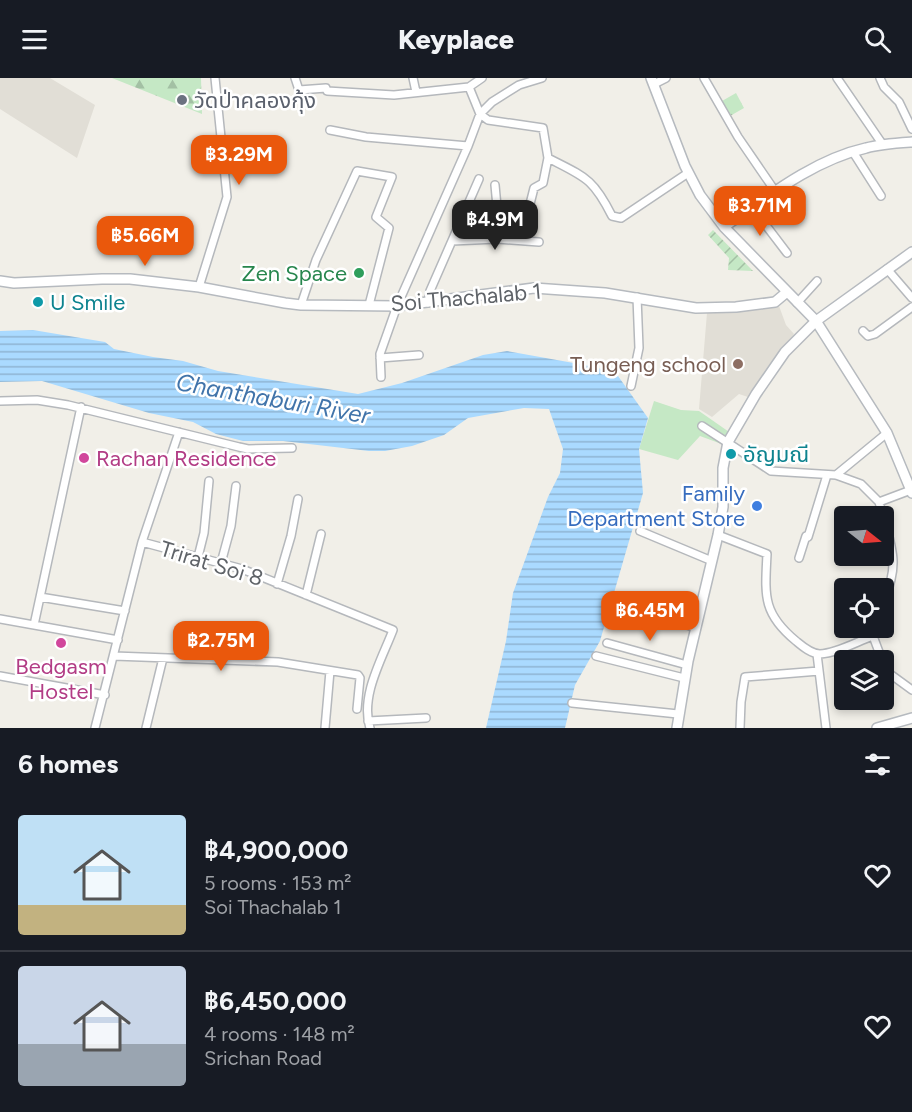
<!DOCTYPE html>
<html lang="en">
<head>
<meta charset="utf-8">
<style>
  :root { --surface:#171b24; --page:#242831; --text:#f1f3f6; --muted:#9ea1a6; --line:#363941; --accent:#ea580c }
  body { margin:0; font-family:Figtree,"Noto Sans Thai",sans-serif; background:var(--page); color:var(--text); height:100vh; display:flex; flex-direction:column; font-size:22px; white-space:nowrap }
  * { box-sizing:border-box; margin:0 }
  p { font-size:20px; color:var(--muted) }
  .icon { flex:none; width:33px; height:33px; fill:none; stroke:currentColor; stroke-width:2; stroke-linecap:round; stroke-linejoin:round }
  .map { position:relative; height:650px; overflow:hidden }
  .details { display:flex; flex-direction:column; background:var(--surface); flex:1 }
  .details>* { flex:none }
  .needle { width:39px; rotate:107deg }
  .controls { position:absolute; left:834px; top:428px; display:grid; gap:12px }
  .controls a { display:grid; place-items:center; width:60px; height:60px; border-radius:6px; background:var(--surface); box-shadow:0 3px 9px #0003; font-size:30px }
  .price { position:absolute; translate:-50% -51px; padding:0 14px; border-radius:12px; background:var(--accent); color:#fff; font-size:20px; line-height:39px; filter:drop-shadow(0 2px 3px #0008) }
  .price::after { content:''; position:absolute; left:50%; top:36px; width:18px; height:14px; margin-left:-9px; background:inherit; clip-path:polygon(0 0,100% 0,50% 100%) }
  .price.on { background:#222; color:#fff }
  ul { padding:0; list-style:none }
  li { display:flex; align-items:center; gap:18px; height:150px; padding:0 18px }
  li+li { border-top:2px solid var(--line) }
  li span { display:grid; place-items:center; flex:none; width:168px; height:120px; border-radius:6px; color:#555 }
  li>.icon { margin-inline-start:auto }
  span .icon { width:72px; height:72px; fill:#fffc; stroke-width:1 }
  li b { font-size:26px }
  h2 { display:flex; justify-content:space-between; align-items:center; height:72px; padding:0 18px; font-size:26px }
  header { display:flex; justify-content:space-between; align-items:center; height:78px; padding:0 18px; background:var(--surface); font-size:27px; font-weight:800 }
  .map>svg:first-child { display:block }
  .education { fill:#e1ded6 }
  .grass { fill:url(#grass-tufts) }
  .forest { fill:url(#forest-firs) }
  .park { fill:#c5e8c5 }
  .garden { fill:url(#garden-furrows) }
  .water { fill:url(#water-rules) }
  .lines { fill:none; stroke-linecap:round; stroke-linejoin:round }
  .street-casing { stroke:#b5b8bc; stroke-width:10 }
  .secondary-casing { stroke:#b6babf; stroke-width:12 }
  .street { stroke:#fff; stroke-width:7 }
  .secondary { stroke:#fff; stroke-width:9 }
  .worship-dot { fill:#6b7280; stroke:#fff; stroke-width:2 }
  .leisure-dot { fill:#2e9e5b; stroke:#fff; stroke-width:2 }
  .culture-dot { fill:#0f9aa8; stroke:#fff; stroke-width:2 }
  .education-dot { fill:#8d6e63; stroke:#fff; stroke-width:2 }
  .hotel-dot { fill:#d1479c; stroke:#fff; stroke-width:2 }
  .shop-dot { fill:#3f7fe0; stroke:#fff; stroke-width:2 }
  .labels { text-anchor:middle; stroke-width:5; stroke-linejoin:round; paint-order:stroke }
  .worship-label { font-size:22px; fill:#5b616d; stroke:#fff; text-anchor:start }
  .leisure-label { font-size:22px; fill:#27864d; stroke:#fff; text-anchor:end }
  .street-label { font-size:22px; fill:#5f6368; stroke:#fff }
  .culture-label { font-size:22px; fill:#0d838f; stroke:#fff; text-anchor:start }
  .education-label { font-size:22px; fill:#785e54; stroke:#fff; text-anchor:end }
  .hotel-label { font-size:22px; fill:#b23c85; stroke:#fff; text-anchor:start }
  .shop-label { font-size:22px; fill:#366cbe; stroke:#fff; text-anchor:end }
  .water-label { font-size:24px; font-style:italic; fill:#4174aa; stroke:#fff }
</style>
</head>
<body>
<header><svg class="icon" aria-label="menu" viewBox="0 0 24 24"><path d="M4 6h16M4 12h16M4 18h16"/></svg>Keyplace<svg class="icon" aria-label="search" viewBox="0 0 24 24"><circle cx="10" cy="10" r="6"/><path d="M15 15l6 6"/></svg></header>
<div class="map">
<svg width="912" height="650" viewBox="0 0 912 650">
  <defs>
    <pattern id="grass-tufts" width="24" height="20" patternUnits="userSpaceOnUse" patternTransform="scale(1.5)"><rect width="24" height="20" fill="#c5e8c5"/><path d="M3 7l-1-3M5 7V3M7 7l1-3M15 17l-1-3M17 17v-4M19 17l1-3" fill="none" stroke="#a3c0a4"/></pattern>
    <pattern id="forest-firs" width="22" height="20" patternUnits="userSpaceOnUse" patternTransform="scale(1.5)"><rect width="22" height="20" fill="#c5e8c5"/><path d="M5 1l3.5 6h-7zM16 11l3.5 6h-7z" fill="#a3c0a4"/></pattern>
    <pattern id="garden-furrows" width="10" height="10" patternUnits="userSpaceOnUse" patternTransform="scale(1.5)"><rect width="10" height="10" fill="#c5e8c5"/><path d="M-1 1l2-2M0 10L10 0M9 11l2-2" fill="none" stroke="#a3c0a4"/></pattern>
    <pattern id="water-rules" width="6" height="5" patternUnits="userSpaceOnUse" patternTransform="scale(1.5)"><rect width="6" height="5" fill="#aadaff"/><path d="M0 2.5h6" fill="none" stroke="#8eb4d2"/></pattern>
  </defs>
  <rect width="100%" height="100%" fill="#f1efe8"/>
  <path class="education" d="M0,0h50l45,27 -18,53 -77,-49z
    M779,228l7,19 8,9 -43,64 -12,-4 -27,23 -13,-8 8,-96z"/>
  <path class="grass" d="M736,15l8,15 -14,8 -8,-15z"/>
  <path class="forest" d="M112,0h89l1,36z"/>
  <path class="park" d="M654,323l27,9 18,1 33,23 -5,12 -27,-10 -22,24 -39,-11z"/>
  <path class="garden" d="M713,152l40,41 -25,-1 1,-12 -21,-23z"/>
  <path class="water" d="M33,252l72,12 9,7 39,8 30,4 35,10 140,23 44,-11 81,-28 24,-4 89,16 22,9 30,42 -9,31 4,44 -43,148 -25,44 -10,43h-79l20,-87 7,-48 35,-96 12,-24 3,-24 -14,-40 -25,-1 -56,10 -24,17 -32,11 -27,5h-16l-86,-10h-40l-27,-7 -23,-12 -44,-9 -107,-32 -42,1v-51z"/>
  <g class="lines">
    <defs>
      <path id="street" d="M295,0l4,12 27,-2 1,3 67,4 75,-8 13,-9
        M413,0l3,14
        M704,0l34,59 37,54
        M837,0l46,67
        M880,0l4,9 15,15 13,27
        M654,6l12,-6
        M469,9l11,27 8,6 55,8 5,30c37,19 45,20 64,58l9,2 67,-45
        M330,52l36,7 102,9
        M853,74l28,44
        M495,107l5,54
        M530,126l4,-16 9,-5 5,-25
        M752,129l35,46
        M452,163l45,-2 42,3
        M887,191l25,29
        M199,209l28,-90 -12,-119
        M428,225l2,-12 49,-112
        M797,225l20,-22
        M301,227l15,-45 41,-89 35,6 -16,40 13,11 -20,77
        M863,253l5,5 7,-2 37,-27
        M380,280l39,-3
        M381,299l-1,-23 17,-48 71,-160 12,-32 12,-12 27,-17 23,-7
        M631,308l8,-38 -2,-51
        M0,323l37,-1 31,5 171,42 9,2 44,-1
        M702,348l69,45 65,4 25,9 18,18 4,14
        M836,397l51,-42
        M879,424l32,-12
        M884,440c10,36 14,48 0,84
        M640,453l72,30
        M718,457l49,19c-2,41 -5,59 29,87 6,5 15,13 24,13 17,-1 36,-12 53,-18
        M142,464l37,-110
        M198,479l6,-24 5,-52
        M799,480l7,-22 2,1 19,-62
        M221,485l10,-37 5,-40
        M277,506l14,-48 7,-37
        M306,517l15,-61
        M40,519l85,14
        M626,527l70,23
        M0,541l118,21
        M34,547l47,-218
        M874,549l-1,9 9,24
        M607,565l80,22
        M817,576l9,74
        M114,578l164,6 80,13 2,3 -3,31
        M596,578l88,22
        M884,586l2,7 26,19
        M0,598l105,19
        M572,625l106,11
        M368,643l58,-3
        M95,650l47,-186 100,27 151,61c-11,29 -33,66 -23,98
        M146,650l17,-70
        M325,650l5,-57
        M740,650l1,-26 4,-25 74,-6"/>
      <path id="secondary" d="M651,0l34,88 15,29 24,32 92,94 71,112 25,60
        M724,149c43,-30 89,-67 142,-79 14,-4 31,-5 46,-6
        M0,203l14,2 88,-4h28l69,8 86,16 16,2 96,1 137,-18 71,5 91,15 40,-1 39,-5 12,-10
        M677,650l11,-67 30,-126 5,-28v-39l5,-26 28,-48 29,-42 31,-31 96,-69
        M877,650l35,-10"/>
    </defs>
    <use href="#street" class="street-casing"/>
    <use href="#secondary" class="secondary-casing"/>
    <use href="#street" class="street"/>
    <use href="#secondary" class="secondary"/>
  </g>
  <circle class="worship-dot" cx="182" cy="22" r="6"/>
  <circle class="leisure-dot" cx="359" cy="195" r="6"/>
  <g class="culture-dot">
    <circle cx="38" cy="224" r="6"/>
    <circle cx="731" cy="376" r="6"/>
  </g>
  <circle class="education-dot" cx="738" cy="286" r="6"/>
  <g class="hotel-dot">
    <circle cx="84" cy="380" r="6"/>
    <circle cx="61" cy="565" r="6"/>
  </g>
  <circle class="shop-dot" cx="757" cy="428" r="6"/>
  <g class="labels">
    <g class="worship-label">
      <text x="194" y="30">วัดป่าคลองกุ้ง</text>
    </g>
    <g class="leisure-label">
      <text x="347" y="203">Zen Space</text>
    </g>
    <g class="street-label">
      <text transform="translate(466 219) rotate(-5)" y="8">Soi Thachalab 1</text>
      <text transform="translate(212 485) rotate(17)" y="8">Trirat Soi 8</text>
    </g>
    <g class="culture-label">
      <text x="50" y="232">U Smile</text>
      <text x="743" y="384">อัญมณี</text>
    </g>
    <g class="education-label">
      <text x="726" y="294">Tungeng school</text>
    </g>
    <g class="hotel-label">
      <text x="96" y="388">Rachan Residence</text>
      <text x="61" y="596" text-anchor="middle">Bedgasm<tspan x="61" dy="25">Hostel</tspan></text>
    </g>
    <g class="shop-label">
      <text x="745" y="423">Family<tspan x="745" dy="25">Department Store</tspan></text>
    </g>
    <g class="water-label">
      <text transform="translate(273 321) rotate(10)" y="8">Chanthaburi River</text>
    </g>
  </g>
</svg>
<div class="controls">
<a><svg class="needle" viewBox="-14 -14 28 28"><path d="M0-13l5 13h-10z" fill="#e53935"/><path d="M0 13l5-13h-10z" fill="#9ea1a6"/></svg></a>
<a><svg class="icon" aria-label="locate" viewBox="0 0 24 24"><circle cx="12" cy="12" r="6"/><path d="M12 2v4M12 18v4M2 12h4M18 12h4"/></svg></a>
<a><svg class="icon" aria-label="layers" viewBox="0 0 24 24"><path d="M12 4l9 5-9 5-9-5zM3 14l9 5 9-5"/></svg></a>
</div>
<b class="price" style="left:239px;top:108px">฿3.29M</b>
<b class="price" style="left:760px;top:159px">฿3.71M</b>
<b class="price on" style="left:495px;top:173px">฿4.9M</b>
<b class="price" style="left:145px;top:189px">฿5.66M</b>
<b class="price" style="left:650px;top:564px">฿6.45M</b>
<b class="price" style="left:221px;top:594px">฿2.75M</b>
</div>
<section class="details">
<h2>6 homes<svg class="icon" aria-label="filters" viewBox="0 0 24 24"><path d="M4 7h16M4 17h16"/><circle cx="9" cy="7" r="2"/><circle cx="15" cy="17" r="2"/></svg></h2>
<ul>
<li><span style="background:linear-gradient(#bfe0f5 75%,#c2b280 0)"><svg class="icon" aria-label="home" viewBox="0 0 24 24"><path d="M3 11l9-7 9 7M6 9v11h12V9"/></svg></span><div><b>฿4,900,000</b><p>5 rooms · 153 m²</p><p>Soi Thachalab 1</p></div><svg class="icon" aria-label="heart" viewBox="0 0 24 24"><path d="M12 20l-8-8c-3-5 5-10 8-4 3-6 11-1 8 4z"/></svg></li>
<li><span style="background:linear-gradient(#c9d6e8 65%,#9aa5b1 0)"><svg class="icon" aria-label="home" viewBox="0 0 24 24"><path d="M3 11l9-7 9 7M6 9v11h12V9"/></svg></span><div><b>฿6,450,000</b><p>4 rooms · 148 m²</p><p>Srichan Road</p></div><svg class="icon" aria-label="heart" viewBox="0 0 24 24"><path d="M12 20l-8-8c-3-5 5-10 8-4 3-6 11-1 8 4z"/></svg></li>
</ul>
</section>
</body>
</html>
